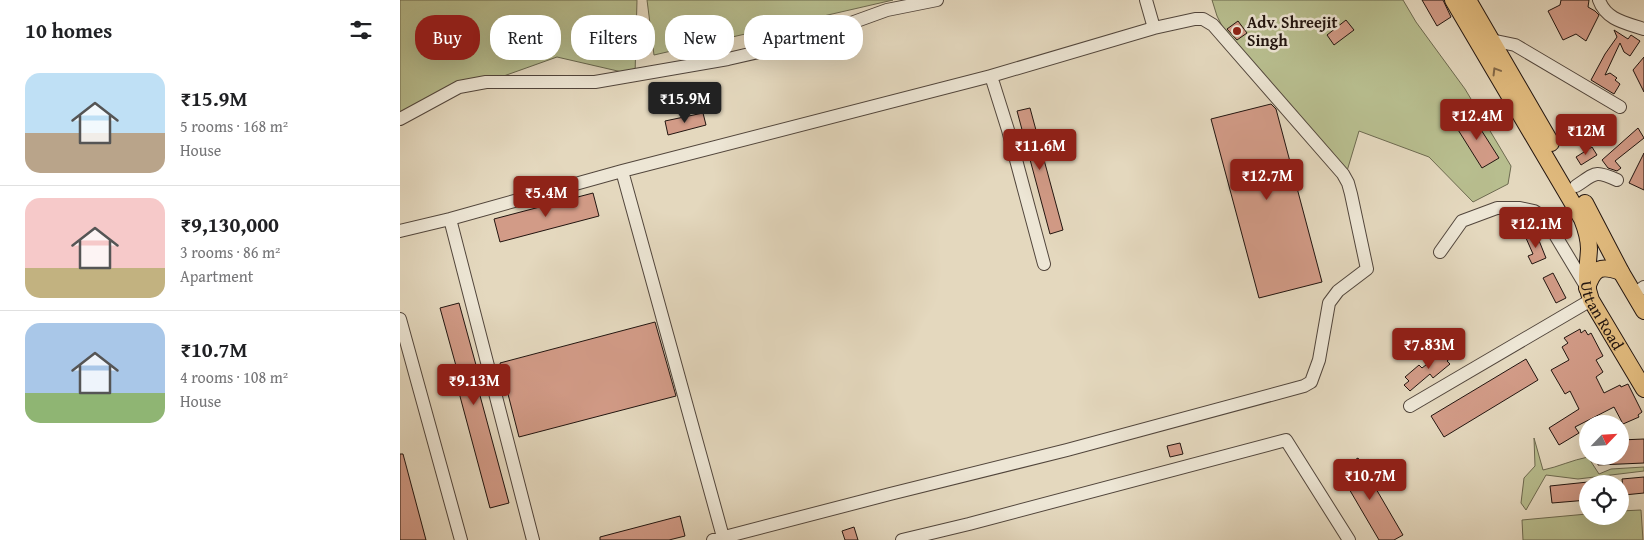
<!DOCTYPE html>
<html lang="en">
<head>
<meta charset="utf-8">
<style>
  :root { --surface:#fff; --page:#f2f2f2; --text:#202124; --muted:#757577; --line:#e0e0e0; --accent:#8f2418 }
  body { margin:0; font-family:"Gentium Book Plus",serif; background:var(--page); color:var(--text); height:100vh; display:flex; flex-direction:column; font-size:19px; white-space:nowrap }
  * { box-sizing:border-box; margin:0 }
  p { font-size:16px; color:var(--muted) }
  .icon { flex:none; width:28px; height:28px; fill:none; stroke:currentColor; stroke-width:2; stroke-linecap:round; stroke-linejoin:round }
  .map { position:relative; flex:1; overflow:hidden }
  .details { display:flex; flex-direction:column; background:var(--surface); width:400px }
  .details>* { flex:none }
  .banner { position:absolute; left:15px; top:15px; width:475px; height:45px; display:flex; gap:10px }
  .needle { width:32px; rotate:65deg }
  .buttons { position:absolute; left:1179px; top:415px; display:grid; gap:10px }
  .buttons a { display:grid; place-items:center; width:50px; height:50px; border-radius:50%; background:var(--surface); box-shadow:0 5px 20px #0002; font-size:25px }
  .price { position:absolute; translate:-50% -42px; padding:0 11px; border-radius:5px; background:var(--accent); color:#fff; font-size:16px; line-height:32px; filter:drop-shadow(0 1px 2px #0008) }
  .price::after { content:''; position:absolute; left:50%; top:30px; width:15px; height:11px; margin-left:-8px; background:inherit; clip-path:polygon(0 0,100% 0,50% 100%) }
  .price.active { background:#222; color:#fff }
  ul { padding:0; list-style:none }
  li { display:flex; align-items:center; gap:15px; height:125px; padding:0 25px }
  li+li { border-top:1px solid var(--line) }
  li span { display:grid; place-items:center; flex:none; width:140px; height:100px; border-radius:15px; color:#555 }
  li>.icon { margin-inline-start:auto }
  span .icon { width:60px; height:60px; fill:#fffc; stroke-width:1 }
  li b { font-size:21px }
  h2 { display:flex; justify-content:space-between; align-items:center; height:60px; padding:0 25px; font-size:21px }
  .chip { padding:0 18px; border-radius:20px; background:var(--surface); box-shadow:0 5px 20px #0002; font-size:18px; line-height:45px }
  .chip.active { background:var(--accent); color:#fff }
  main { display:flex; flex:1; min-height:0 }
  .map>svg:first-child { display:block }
  .green { fill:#b8be8f; stroke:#6d6a50 }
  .building { fill:#d29b87; stroke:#221510 }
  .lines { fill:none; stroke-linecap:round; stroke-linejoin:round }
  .minor-casing { stroke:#52463c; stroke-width:14 }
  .major-casing { stroke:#221510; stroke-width:18 }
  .minor { stroke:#ede6d5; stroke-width:12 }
  .major { stroke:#e2bc7f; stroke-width:16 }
  .oneway { stroke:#826848 }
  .poi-dot { fill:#8f2418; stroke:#ede6d5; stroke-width:2 }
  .labels { text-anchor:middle; stroke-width:5; stroke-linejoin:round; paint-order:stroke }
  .poi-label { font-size:16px; font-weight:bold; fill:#221510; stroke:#ede6d5; text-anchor:start }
  .street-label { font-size:16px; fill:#221510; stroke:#ede6d5 }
</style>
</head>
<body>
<main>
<section class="details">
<h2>10 homes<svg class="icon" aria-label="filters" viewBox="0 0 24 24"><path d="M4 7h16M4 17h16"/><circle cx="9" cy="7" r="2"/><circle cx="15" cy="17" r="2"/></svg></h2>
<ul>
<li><span style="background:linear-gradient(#bfe0f5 60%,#b9a48a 0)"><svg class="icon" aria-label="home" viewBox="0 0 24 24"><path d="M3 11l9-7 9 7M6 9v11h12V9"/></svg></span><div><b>₹15.9M</b><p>5 rooms · 168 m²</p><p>House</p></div></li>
<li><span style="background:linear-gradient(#f6c9c9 70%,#c2b280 0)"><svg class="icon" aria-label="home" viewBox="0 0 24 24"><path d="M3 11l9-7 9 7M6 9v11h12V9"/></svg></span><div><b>₹9,130,000</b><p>3 rooms · 86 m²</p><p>Apartment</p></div></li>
<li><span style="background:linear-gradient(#a9c7e8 70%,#8fb573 0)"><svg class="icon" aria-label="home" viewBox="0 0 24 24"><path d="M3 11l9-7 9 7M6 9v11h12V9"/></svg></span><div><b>₹10.7M</b><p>4 rooms · 108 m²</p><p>House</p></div></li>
</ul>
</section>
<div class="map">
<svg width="1244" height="540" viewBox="0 0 1244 540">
  <rect width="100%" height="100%" fill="#e4d8be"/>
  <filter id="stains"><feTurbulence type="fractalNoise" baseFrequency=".004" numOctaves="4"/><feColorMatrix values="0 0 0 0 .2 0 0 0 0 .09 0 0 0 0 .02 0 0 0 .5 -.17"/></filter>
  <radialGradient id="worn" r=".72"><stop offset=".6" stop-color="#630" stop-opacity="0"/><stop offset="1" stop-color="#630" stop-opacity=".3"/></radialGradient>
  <path class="green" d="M0,0h237l-2,75 -78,-18 -157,56z
    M247,0h246l-239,55z
    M812,0h191l13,22 49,67 46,77 -3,18 -35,18 -44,-45 -70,-26 -12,40 -121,-137 -9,-18z
    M1134,438l9,32c15,-3 29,-10 45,-13l11,17 12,-5 33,-2v4l-66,8 -32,-4 -20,35 -5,-7 3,-25 11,-12z
    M1241,510l2,30h-120l-1,-20 65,-6 1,2h32v-5z"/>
  <path class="building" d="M1022,0h21l8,17 -14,9z
    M1161,0h28l-1,7 7,4 4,4 -13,26 -10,-7 -13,6 -15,-29 12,-6z
    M946,20l8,10 -20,15 -7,-10z
    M838,21l9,12 -10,7 -10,-11z
    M1214,30l14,9 3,-4 9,6 -10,15 -6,-4 -4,-9 -15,32 5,-2 7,5 -2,2 5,4 -6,10 -23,-14 14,-26 12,-17z
    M1244,57v35l-11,-22z
    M871,104l5,5 46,173 -63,16 -48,-179z
    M630,108l33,122 -13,4 -33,-123z
    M303,113l3,12 -38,10 -3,-14z
    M1071,114l28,44 -17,10 -27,-43z
    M1238,128l6,10 -29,23 6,7 -4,3 -9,-3 -6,-8z
    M1192,147l5,8 -16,10 -5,-8z
    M1244,153v37l-15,-7z
    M193,193l6,23 -99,26 -6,-23z
    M1136,233l10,25 -14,6 -4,-8 5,-2 -7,-16z
    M1153,273l13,25 -10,5 -13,-25z
    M59,303l17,62 -4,1 37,137 -19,5 -36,-134 4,-1 -18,-65z
    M255,322l21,74 -157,41 -19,-74z
    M1180,329l1,4 4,-3 3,5 3,-2 12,23 -7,4 7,12 -7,5 8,16 16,-8 1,2 7,-3 14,28 -4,3 1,2 -16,7 -9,-17 -39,20 4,6 -20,12 -10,-17 30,-19 -9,-18 -5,3 -14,-24 18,-10 -7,-13 6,-4 -4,-5z
    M1048,348l5,8 -6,5 3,3 -17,14 -3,-4 -20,17 -6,-6 5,-4 -4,-4 14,-12 3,3z
    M1126,359l12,21 -94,57 -13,-21z
    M1244,439v24l-46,2v-9h22v-16z
    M780,443l3,11 -13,3 -3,-11z
    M0,454h3l23,86h-26z
    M958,458l45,77 -9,5h-15l-41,-70z
    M1244,477v16l-20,2 -2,-16z
    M1188,482v18l-36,3 -2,-17z
    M280,516l5,20 -16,4h-69v-3z
    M454,527l4,13h-13l-3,-9z"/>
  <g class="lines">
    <defs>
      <path id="minor" d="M746,0l8,28
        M1199,0c7,20 27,23 45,29
        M1091,40l24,5 105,62
        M591,76l17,54 36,134
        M0,119l59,-32 27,-5h109l133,-23 65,-15 94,-34 50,-10
        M222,171l101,366
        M1176,186c20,-13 18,-16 41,-6
        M50,219l83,321
        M0,231l50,-12 172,-48 369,-95 163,-48 41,-9h8l10,6 130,149 5,9 3,11 16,75 -29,22 -9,12 -10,57 -8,22 -7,4 -237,64 -177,44 -177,46
        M1040,252l22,-31 35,-13h23l14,3 11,7 42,70
        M1234,294l10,-7
        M0,319l61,221
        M1010,406l181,-106
        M502,540l67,-16 317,-84 63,100"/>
      <g id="major">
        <path id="s1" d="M1053,0l129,219c4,10 7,19 7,30 -1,20 -5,32 2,51l53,89"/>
        <path d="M1068,0l83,143"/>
        <path d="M1185,203l36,69 23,39"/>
        <path d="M1187,288c7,-21 14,-23 34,-16"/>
      </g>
    </defs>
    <use href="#minor" class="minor-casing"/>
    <use href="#major" class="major-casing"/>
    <use href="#minor" class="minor"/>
    <use href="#major" class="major"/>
  </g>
  <defs><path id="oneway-chevron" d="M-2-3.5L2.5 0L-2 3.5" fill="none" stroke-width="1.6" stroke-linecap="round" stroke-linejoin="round" transform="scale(1.25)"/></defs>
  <use class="oneway" href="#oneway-chevron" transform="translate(1096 71) rotate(-121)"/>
  <circle class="poi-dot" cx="837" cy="31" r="5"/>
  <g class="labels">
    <g class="poi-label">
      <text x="847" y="28">Adv. Shreejit<tspan x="847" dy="18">Singh</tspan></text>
    </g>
    <g class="street-label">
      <text dy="6" stroke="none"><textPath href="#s1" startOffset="355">Uttan Road</textPath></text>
    </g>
  </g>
  <rect width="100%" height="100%" filter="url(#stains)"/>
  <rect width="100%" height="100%" fill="url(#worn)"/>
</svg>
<div class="buttons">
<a><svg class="needle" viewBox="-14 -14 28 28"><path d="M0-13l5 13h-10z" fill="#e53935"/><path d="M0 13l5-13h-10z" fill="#757577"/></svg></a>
<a><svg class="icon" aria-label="locate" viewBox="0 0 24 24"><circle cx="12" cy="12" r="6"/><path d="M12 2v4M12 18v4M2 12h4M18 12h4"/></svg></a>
</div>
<b class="price active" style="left:285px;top:124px">₹15.9M</b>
<b class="price" style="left:1077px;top:141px">₹12.4M</b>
<b class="price" style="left:1186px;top:156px">₹12M</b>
<b class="price" style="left:640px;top:171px">₹11.6M</b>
<b class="price" style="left:867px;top:201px">₹12.7M</b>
<b class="price" style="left:146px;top:218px">₹5.4M</b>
<b class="price" style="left:1136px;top:249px">₹12.1M</b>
<b class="price" style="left:1029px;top:370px">₹7.83M</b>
<b class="price" style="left:74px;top:406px">₹9.13M</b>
<b class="price" style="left:970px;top:501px">₹10.7M</b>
<div class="banner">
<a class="chip active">Buy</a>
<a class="chip">Rent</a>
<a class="chip">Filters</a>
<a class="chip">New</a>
<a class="chip">Apartment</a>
</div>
</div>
</main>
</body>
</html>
